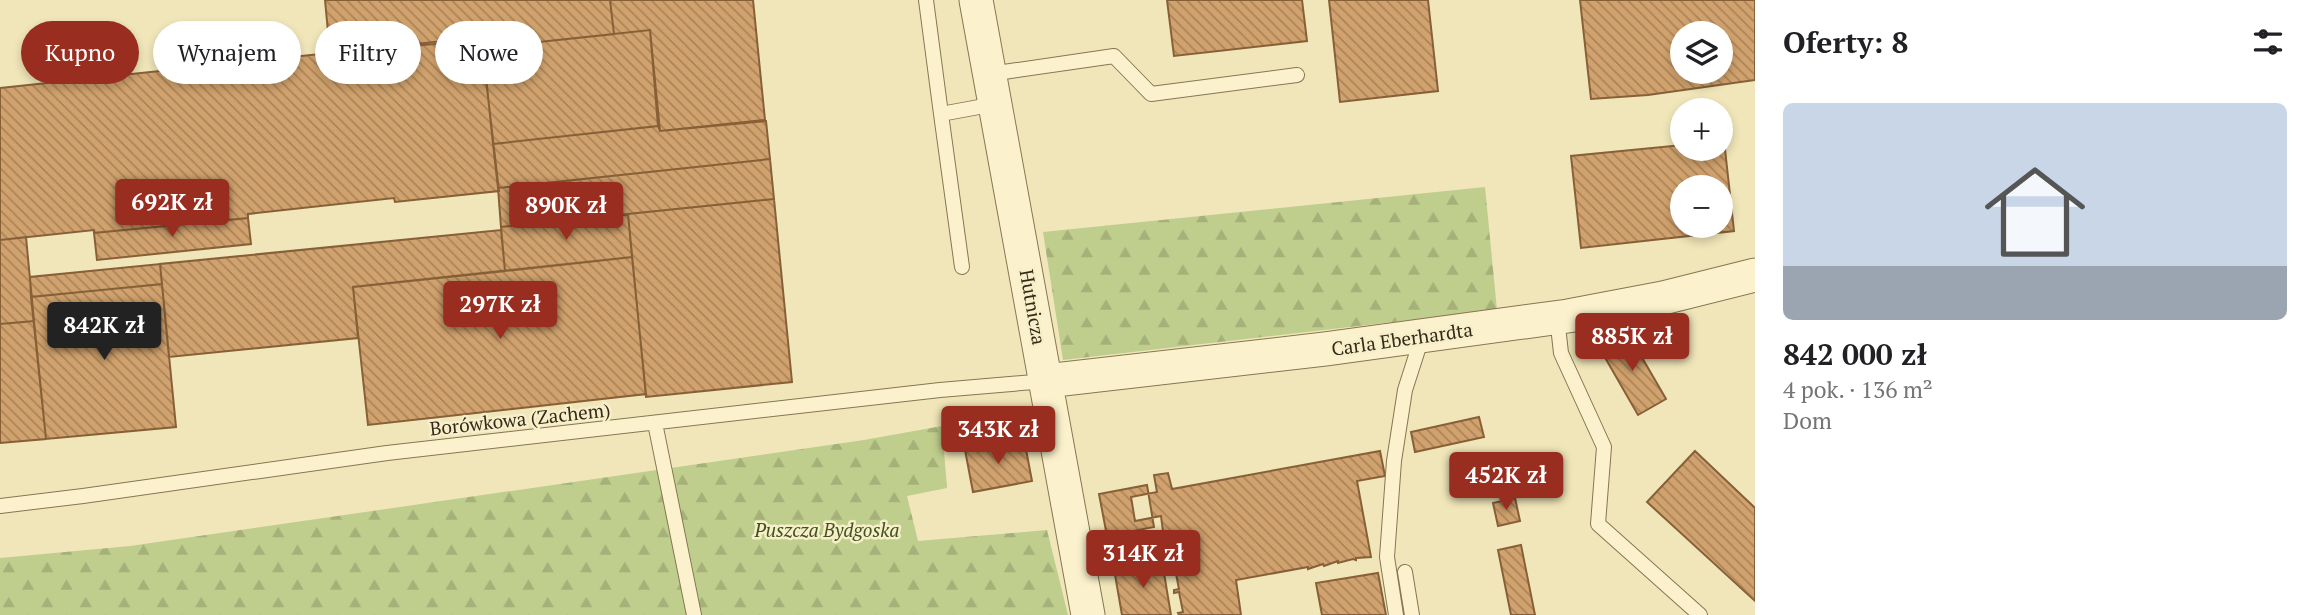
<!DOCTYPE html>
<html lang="pl">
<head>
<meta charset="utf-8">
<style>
  :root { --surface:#fff; --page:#f2f2f2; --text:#202124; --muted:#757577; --line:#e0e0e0; --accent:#992d20 }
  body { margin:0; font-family:"PT Serif",serif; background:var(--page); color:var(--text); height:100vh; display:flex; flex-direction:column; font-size:26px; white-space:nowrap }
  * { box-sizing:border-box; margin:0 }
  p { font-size:23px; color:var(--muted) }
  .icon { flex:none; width:38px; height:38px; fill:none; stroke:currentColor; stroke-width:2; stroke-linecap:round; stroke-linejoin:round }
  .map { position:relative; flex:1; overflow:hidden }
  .side { display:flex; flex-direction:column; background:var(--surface); width:560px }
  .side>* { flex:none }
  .top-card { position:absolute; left:21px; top:21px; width:665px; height:63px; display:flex; gap:14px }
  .fabs { position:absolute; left:1670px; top:21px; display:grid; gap:14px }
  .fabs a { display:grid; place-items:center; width:63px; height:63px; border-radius:50%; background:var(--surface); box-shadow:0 4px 10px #0003; font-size:35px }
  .price { position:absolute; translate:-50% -60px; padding:0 16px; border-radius:7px; background:var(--accent); color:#fff; font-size:23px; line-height:46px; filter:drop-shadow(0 2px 4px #0008) }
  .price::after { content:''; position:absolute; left:50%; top:42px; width:21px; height:16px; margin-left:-10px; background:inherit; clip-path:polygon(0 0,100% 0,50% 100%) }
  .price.current { background:#222; color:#fff }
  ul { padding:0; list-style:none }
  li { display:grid; align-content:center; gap:14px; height:371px; padding:0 28px }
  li+li { border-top:2px solid var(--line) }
  li span { display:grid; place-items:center; height:217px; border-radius:10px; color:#555 }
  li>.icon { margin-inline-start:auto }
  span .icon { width:126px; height:126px; fill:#fffc; stroke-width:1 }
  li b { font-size:30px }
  h2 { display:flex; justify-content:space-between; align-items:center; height:84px; padding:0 28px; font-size:30px }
  .chip { padding:0 24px; border-radius:32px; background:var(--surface); box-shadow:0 4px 10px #0003; font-size:24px; line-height:63px }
  .chip.current { background:var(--accent); color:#fff }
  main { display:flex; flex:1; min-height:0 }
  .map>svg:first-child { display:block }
  .forest { fill:url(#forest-firs) }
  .building { fill:url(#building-back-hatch); stroke:#876038; stroke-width:2; fill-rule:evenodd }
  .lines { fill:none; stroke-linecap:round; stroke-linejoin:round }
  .service-casing { stroke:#877553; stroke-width:16 }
  .tertiary-casing { stroke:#877553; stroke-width:35 }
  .service { stroke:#fbf2cd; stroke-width:14 }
  .tertiary { stroke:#fbf2cd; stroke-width:33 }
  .labels { text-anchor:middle; stroke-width:5; stroke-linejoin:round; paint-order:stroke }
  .street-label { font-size:19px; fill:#352a19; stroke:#f7efc9 }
  .park-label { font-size:19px; font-style:italic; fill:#40531f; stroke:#f7efc9 }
</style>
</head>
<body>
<main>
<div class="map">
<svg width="1755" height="615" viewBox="0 0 1755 615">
  <defs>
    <pattern id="forest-firs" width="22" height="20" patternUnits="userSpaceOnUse" patternTransform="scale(1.75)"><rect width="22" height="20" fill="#bfce8d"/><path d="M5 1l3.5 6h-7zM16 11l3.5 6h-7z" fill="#a5b179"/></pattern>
    <pattern id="building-back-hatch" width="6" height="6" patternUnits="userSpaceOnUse" patternTransform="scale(1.75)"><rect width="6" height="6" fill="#d1a26d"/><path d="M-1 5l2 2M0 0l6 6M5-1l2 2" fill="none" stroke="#aa8459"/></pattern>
  </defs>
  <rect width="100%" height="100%" fill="#f0e6b9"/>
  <path class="forest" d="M1485,187l12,123 -434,50 -20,-128z
    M942,426l5,62 -40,8 11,45 129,-11 21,85h-1068v-57l130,-12 734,-106z"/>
  <path class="building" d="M325,0h285l4,34 -131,14 -1,-8 -152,13z
    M610,0h143l12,120 -105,11 -10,-101 -36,4z
    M1167,0h135l5,41 -133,15z
    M1329,0h99l10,91 -98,11z
    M1580,0h175v80l-107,15 -57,4zM1682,33h38v39h-38z
    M650,30l8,96 -165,18 -10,-96z
    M481,37l18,154 -104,11 -1,-4 -146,16v4l-154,15v-3l-94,10v-152z
    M766,121l4,38 -272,29 -5,-44 165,-18 2,5z
    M1724,140l10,91 -153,17 -10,-92 111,-11v4h38v-8zM1682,187h38v39h-38z
    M770,159l4,40 -273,28 -3,-39z
    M774,199l18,183 -146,15 -18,-183z
    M628,214l4,43 -127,14 -4,-44z
    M248,218l3,26 -154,16 -3,-27z
    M501,230l4,41 -152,16 5,51 -189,19 -9,-93z
    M26,237l8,84 -34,3v-84z
    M632,257l14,137 -278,31 -15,-138z
    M160,264l2,20 -131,13 -1,-20z
    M162,284l14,143 -130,12 -15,-142z
    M34,321l12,118 -46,4v-119z
    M1626,330l40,69 -28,16 -39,-68z
    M1479,417l5,20 -69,15 -4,-20z
    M1024,439l8,42 -59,11 -8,-42z
    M1380,451l5,25 -28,5 14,76 -15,1v2l-3,-1 -15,4v-2l-14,5 -1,-2 -15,5v-2l-72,13 5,35h-62l-1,-2 5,-1 -4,-20 -5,1v-3l5,-1 -4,-20 -5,1v-3l5,-1 -5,-27h-6l-3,-23 -26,5 -4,-24 26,-5 -3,-17 14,-2 4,16z
    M1695,451l60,57v93l-108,-99z
    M1147,485l7,42 -47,9 -8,-42z
    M1515,498l5,23 -22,5 -5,-23z
    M1521,545l14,70h-24l-13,-65z
    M1162,561l9,54h-49l-8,-46z
    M1378,573l8,42h-64l-6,-32z"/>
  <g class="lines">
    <defs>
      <path id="service" d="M926,0l15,114
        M990,74l124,-18 37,38 146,-19
        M962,267l-21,-153 54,-10
        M1557,317l4,36 43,94 -6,77 102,91
        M655,423l39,192
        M0,506l83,-10 304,-43 553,-63 106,-9
        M1405,572l7,43
        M1396,615l-9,-58 7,-96 11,-71 17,-53"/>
      <path id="tertiary" d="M976,0l112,615
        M1046,381l279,-32 243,-33 95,-18 92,-23"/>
    </defs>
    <use href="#service" class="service-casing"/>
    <use href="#tertiary" class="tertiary-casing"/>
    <use href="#service" class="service"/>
    <use href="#tertiary" class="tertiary"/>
  </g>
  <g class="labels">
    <g class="street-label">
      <text transform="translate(1033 307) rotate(80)" y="7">Hutnicza</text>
      <text transform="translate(1402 339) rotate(-8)" y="7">Carla Eberhardta</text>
      <text transform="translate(520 419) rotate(-6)" y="7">Borówkowa (Zachem)</text>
    </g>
    <g class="park-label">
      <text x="827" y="537">Puszcza Bydgoska</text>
    </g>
  </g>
</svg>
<div class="fabs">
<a><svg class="icon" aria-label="layers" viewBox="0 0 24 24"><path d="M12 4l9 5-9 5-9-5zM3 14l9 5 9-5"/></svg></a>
<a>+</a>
<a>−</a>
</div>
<b class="price" style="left:172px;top:239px">692K zł</b>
<b class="price" style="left:566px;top:242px">890K zł</b>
<b class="price" style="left:500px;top:341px">297K zł</b>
<b class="price current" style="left:104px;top:362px">842K zł</b>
<b class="price" style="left:1632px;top:373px">885K zł</b>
<b class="price" style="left:998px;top:466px">343K zł</b>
<b class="price" style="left:1506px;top:512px">452K zł</b>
<b class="price" style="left:1143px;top:590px">314K zł</b>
<div class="top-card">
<a class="chip current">Kupno</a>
<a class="chip">Wynajem</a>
<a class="chip">Filtry</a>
<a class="chip">Nowe</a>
</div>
</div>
<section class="side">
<h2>Oferty: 8<svg class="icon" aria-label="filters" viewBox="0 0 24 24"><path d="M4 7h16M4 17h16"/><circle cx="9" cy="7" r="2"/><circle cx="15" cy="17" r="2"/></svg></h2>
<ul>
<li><span style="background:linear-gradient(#c9d6e8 75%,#9aa5b1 0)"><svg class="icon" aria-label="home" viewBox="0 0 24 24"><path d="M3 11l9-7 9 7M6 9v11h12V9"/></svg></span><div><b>842 000 zł</b><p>4 pok. · 136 m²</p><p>Dom</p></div></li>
</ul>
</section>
</main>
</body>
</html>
